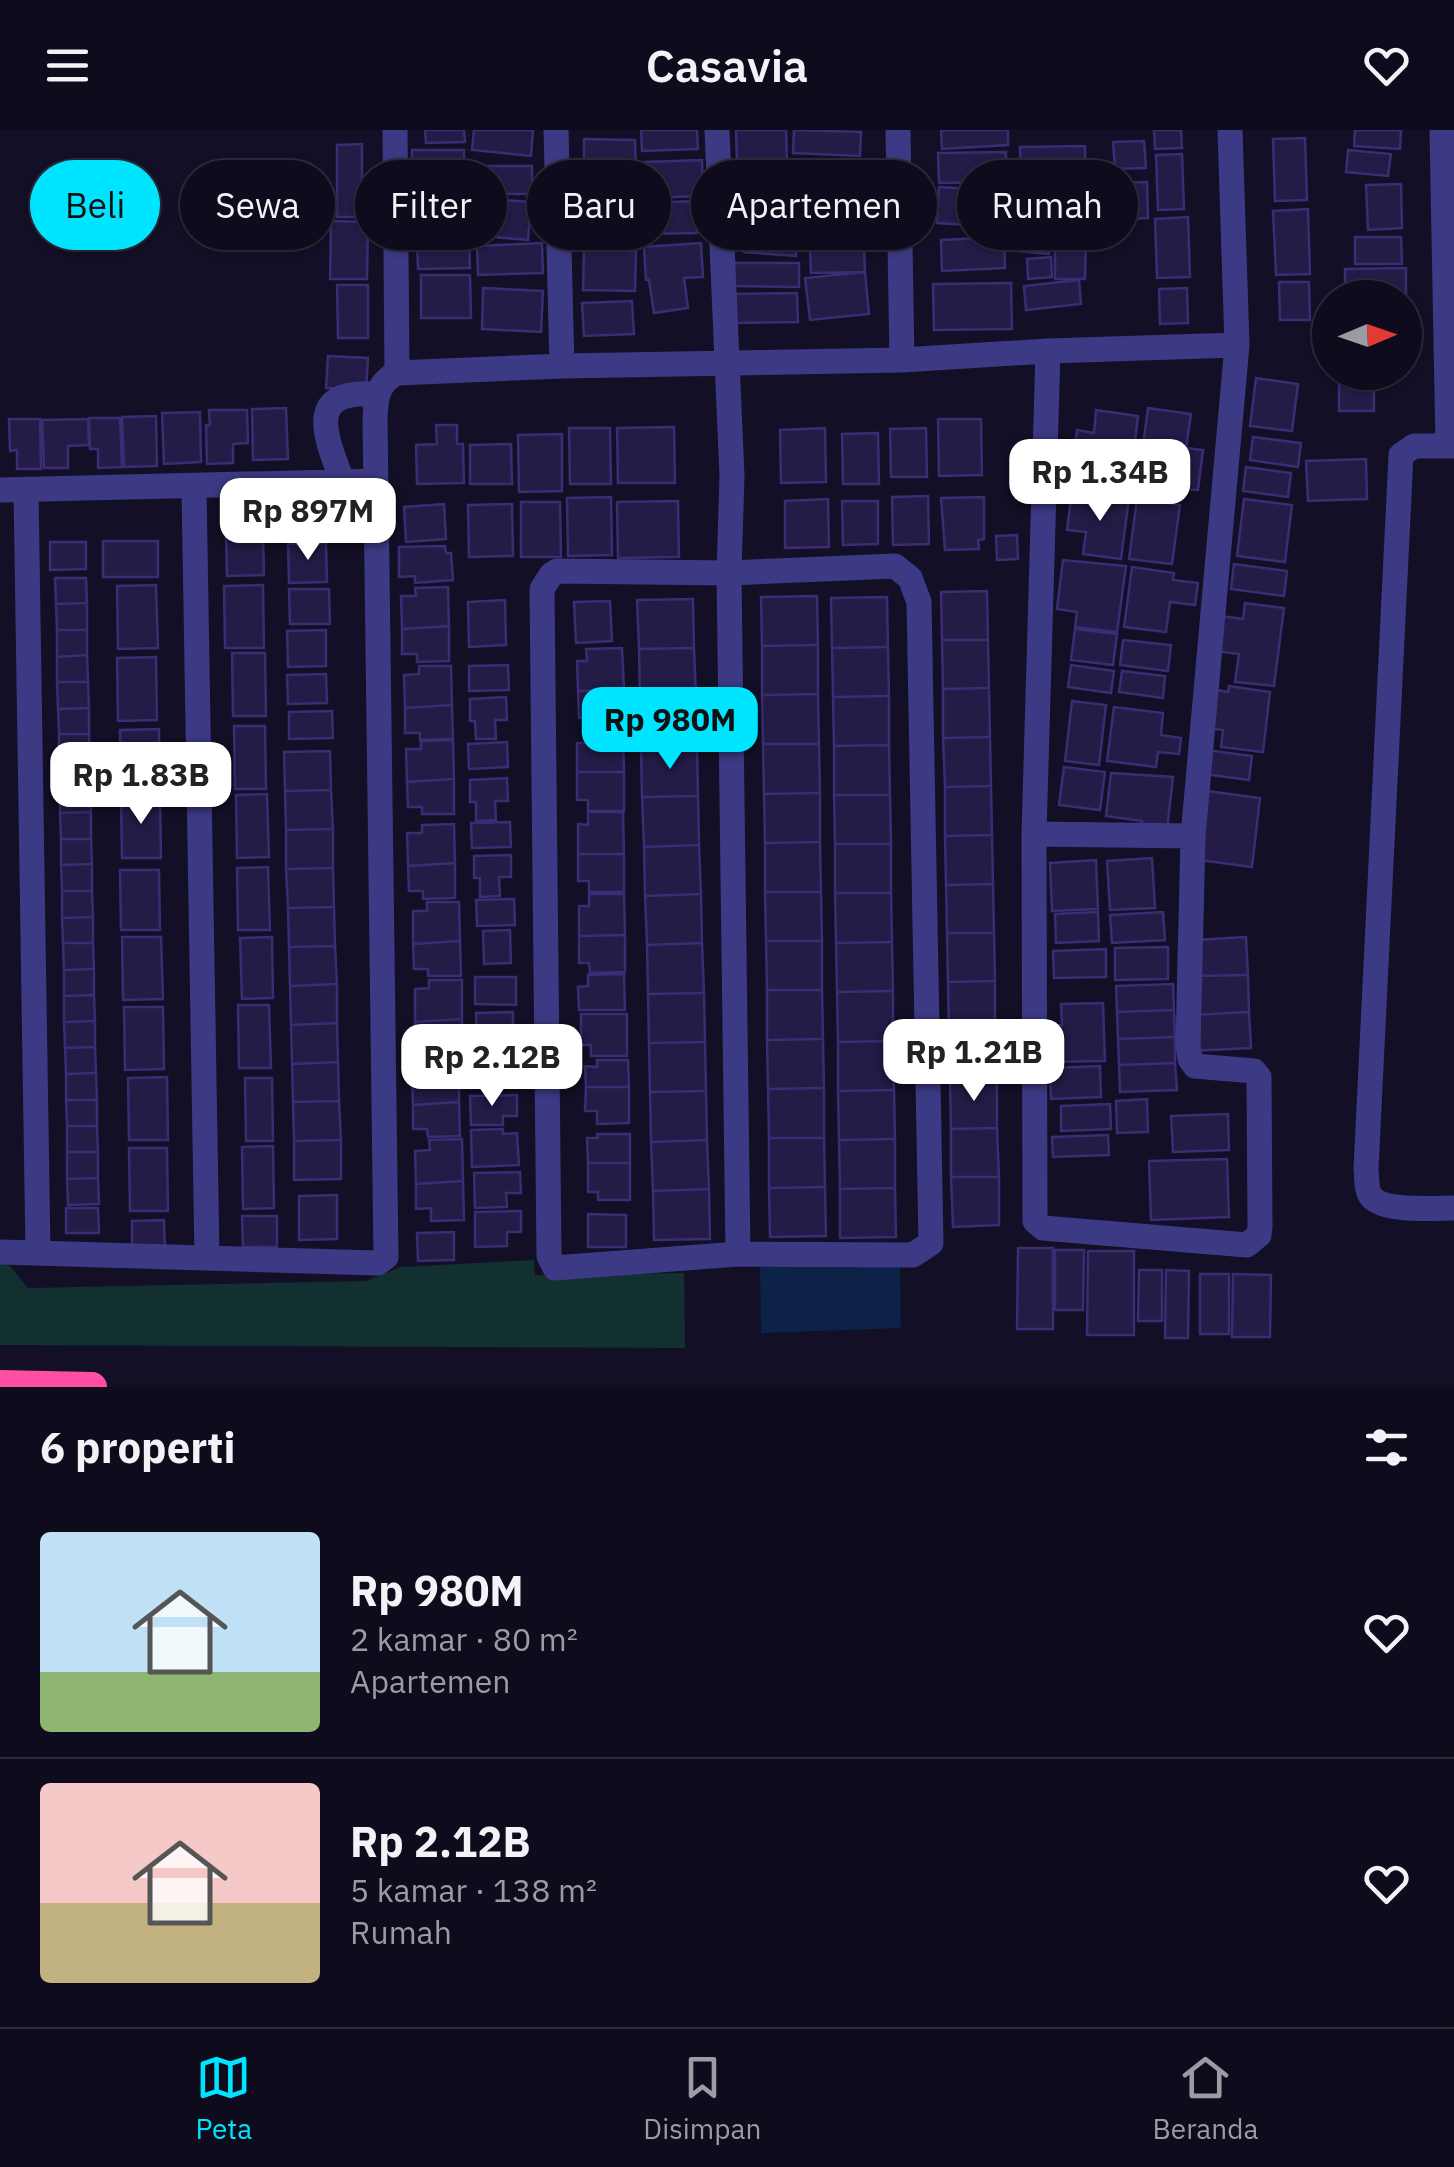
<!DOCTYPE html>
<html lang="id">
<head>
<meta charset="utf-8">
<style>
  :root { --surface:#0e0b1c; --page:#171425; --text:#f1f3f6; --muted:#9b9ba3; --line:#2e2b3b; --accent:#00e5ff }
  body { margin:0; font-family:"IBM Plex Sans",sans-serif; background:var(--page); color:var(--text); height:100vh; display:flex; flex-direction:column; font-size:38px; white-space:nowrap }
  * { box-sizing:border-box; margin:0 }
  p { font-size:32px; color:var(--muted) }
  .icon { flex:none; width:55px; height:55px; fill:none; stroke:currentColor; stroke-width:2; stroke-linecap:round; stroke-linejoin:round }
  .map { position:relative; height:1257px; overflow:hidden }
  .panel { display:flex; flex-direction:column; background:var(--surface); flex:1 }
  .panel>* { flex:none }
  .banner { position:absolute; left:30px; top:30px; width:1395px; height:90px; display:flex; gap:20px }
  .needle { width:65px; rotate:88deg }
  .fabs { position:absolute; left:1312px; top:150px; display:grid; gap:20px }
  .fabs a { display:grid; place-items:center; width:110px; height:110px; border-radius:50%; background:var(--surface); box-shadow:0 2px 8px #0004,0 0 0 2px var(--line); font-size:50px }
  .price { position:absolute; translate:-50% -85px; padding:0 22px; border-radius:20px; background:#fff; color:#222; font-size:32px; line-height:65px; filter:drop-shadow(0 2px 5px #0008) }
  .price::after { content:''; position:absolute; left:50%; top:60px; width:30px; height:22px; margin-left:-15px; background:inherit; clip-path:polygon(0 0,100% 0,50% 100%) }
  .price.on { background:var(--accent); color:#111 }
  ul { padding:0; list-style:none }
  li { display:flex; align-items:center; gap:30px; height:250px; padding:0 40px }
  li+li { border-top:2px solid var(--line) }
  li span { display:grid; place-items:center; flex:none; width:280px; height:200px; border-radius:10px; color:#555 }
  li>.icon { margin-inline-start:auto }
  span .icon { width:120px; height:120px; fill:#fffc; stroke-width:1 }
  li b { font-size:42px }
  h2 { display:flex; justify-content:space-between; align-items:center; height:120px; padding:0 40px; font-size:42px }
  .tag { padding:0 35px; border-radius:45px; background:var(--surface); box-shadow:0 2px 8px #0004,0 0 0 2px var(--line); font-size:35px; line-height:90px }
  .tag.on { background:var(--accent); color:#111 }
  header { display:flex; justify-content:space-between; align-items:center; height:130px; padding:0 40px; background:var(--surface); font-size:45px; font-weight:600 }
  .menu { display:flex; justify-content:space-around; align-items:center; height:140px; border-top:2px solid var(--line); background:var(--surface); font-size:28px; color:var(--muted) }
  .menu a { display:grid; justify-items:center; gap:5px }
  .menu .on { color:var(--accent) }
  .map>svg:first-child { display:block }
  .green { fill:#12302f }
  .water { fill:#0c2248 }
  .building { fill:#241b47; stroke:#3b2d73; stroke-width:2.5 }
  .lines { fill:none; stroke-linecap:round; stroke-linejoin:round }
  .minor { stroke:#3d3a85; stroke-width:25 }
  .highway { stroke:#ff4fa3; stroke-width:30 }
</style>
</head>
<body>
<header><svg class="icon" aria-label="menu" viewBox="0 0 24 24"><path d="M4 6h16M4 12h16M4 18h16"/></svg>Casavia<svg class="icon" aria-label="heart" viewBox="0 0 24 24"><path d="M12 20l-8-8c-3-5 5-10 8-4 3-6 11-1 8 4z"/></svg></header>
<div class="map">
<svg width="1454" height="1257" viewBox="0 0 1454 1257">
  <rect width="100%" height="100%" fill="#130f26"/>
  <path class="green" d="M534,1130l1,15 149,-2 1,75 -685,-3v-84h6l22,27 338,-7 35,-14z"/>
  <path class="water" d="M900,1133l1,65 -140,5 -1,-67z"/>
  <path class="building" d="M425,0h39l1,12 -39,1z
    M474,0h59l-2,26 -59,-6z
    M641,0h56l1,19 -56,2z
    M736,0h50l1,31 -50,2z
    M794,0l67,2 -1,24 -67,-3z
    M941,0h67v15l-66,4z
    M1154,0h27l1,18 -27,1z
    M1355,0h46l-1,19 -46,-3z
    M1305,8l2,62 -32,1 -2,-62z
    M584,9l51,1 1,31 -52,-1z
    M1144,11l2,27 -31,1 -2,-27z
    M362,14v73h-25v-72z
    M1085,16l1,43 -65,2 -1,-44z
    M412,20h52v50h-52z
    M1348,20l43,4 -3,22 -42,-4z
    M1006,22v30l-67,1 -1,-30z
    M1182,24l2,55 -26,1 -2,-55z
    M702,30l1,36 -56,2 -2,-36z
    M482,36h50v28h-50z
    M807,36h53l1,38h-54z
    M793,38l2,38 -60,4 -2,-38z
    M631,49l1,33 -50,2 -1,-33z
    M1147,52l1,36 -25,1 -2,-36z
    M1401,54l1,44 -34,2 -2,-45z
    M939,57l66,4 -2,36 -66,-4z
    M475,68l56,4 -3,38 -56,-5z
    M1066,68l2,26 -45,2 -2,-25z
    M696,71l1,32 -51,1 -1,-31z
    M414,74h53v28h-53z
    M807,74l56,5 -4,38 -55,-5z
    M1308,79l2,65 -34,1 -3,-64z
    M747,82l51,4 -2,40 -52,-4z
    M1188,87l2,60 -33,1 -2,-59z
    M588,88l46,1v20l-47,-2z
    M331,91l37,1 -1,57h-37z
    M1019,105l32,2 -2,17 -31,-3z
    M1004,107l1,31 -63,3 -1,-31z
    M1355,107h46l1,27h-47z
    M1055,108h31l-1,41h-30z
    M469,109l1,29 -52,1 -1,-29z
    M542,113l1,30 -65,2 -1,-29z
    M701,113l2,34 -19,1 4,30 -34,5 -5,-33h-3l-2,-33z
    M864,117l1,25 -54,1 -1,-24z
    M584,120l52,1 -1,40 -52,-1z
    M1051,127l1,20 -24,2 -1,-20z
    M734,133h65v24l-65,-1z
    M1406,138v34l-1,-4h-60v-29z
    M865,142l4,42 -59,6 -5,-42z
    M421,145h49l1,43h-50z
    M1079,150l2,24 -55,6 -2,-24z
    M1279,152h30l1,38h-30z
    M1011,153l1,46 -78,1 -1,-46z
    M337,155h31v53h-30z
    M483,158l60,3 -2,41 -59,-3z
    M1187,158l1,35 -28,1 -1,-35z
    M797,163l1,29 -63,1 -1,-29z
    M632,171l2,33 -50,2 -2,-33z
    M328,226l40,2 -2,32 -40,-2z
    M1339,242h35v39h-35z
    M1256,248l42,6 -6,47 -42,-5z
    M286,278l2,51 -35,1 -1,-51z
    M1148,278l43,6 -5,34 17,2 -5,40 -16,-1 -2,8 -43,-6z
    M209,280h38l1,33 -15,1v19l-26,1 -1,-39h4z
    M1096,280l42,6 -9,76 -42,-5 3,-28 -16,-3 3,-26 17,3z
    M200,282l1,50 -37,2 -2,-51z
    M156,286l1,50 -33,1 -2,-50z
    M89,288h31l2,49 -24,1v-19h-8z
    M9,289h31l1,50h-24v-19l-7,1z
    M88,289l1,26 -21,1v22h-24l-2,-48z
    M938,289h43l1,56 -43,1z
    M436,295h21v19h6l1,39 -47,1 -1,-39 21,-1z
    M674,297l1,56h-57l-1,-55z
    M569,298h41l1,56h-41z
    M825,298l1,54 -45,1 -1,-53z
    M926,298l1,49h-36l-1,-48z
    M878,303l1,51h-36l-1,-50z
    M562,304v57l-43,1 -1,-57z
    M1253,307l48,6 -3,24 -48,-7z
    M511,314l1,40h-42v-39z
    M1366,329l1,40 -59,2 -2,-40z
    M1246,337l45,6 -3,24 -45,-6z
    M1091,364l38,4 -8,61 -38,-5 3,-22 -19,-2 4,-31 19,3z
    M928,366l1,48 -36,1 -1,-48z
    M611,367l1,58 -44,1 -1,-58z
    M984,367v42l-6,1 1,9 -34,1 -4,-52z
    M828,369l1,48 -44,1v-47z
    M1137,369l43,6 -8,59 -43,-5z
    M1244,369l48,6 -7,57 -48,-6z
    M678,371l1,56 -61,1 -1,-56z
    M842,371h36v43l-35,1z
    M521,372h39l1,55h-40z
    M444,374l2,35 -40,3 -2,-35z
    M512,374l1,52 -44,1 -1,-52z
    M1017,405l1,24 -21,1 -1,-24z
    M226,406h37l1,39 -37,1z
    M103,411h55v36h-55z
    M50,412h36v27l-36,1z
    M326,413l1,39 -38,1 -1,-39z
    M445,416l1,7h5l2,27 -38,3v-7l-16,1v-30z
    M1063,430l63,6 -9,66 -42,-5 2,-15 -20,-3z
    M1234,434l53,7 -3,25 -53,-7z
    M1132,437l42,6 -1,7 25,3 -3,22 -25,-3 -4,30 -42,-5z
    M55,448h31l1,25 -31,1z
    M156,455l2,63 -40,1 -1,-63z
    M263,455l1,63h-39l-1,-62z
    M448,457l1,39 -47,3 -1,-33h15l-1,-8z
    M289,459h40l1,35h-40z
    M987,461l1,49h-46l-1,-48z
    M817,466l1,49 -56,1 -1,-49z
    M887,467l1,50 -56,1 -1,-50z
    M693,469l1,49 -55,1 -2,-49z
    M505,470l1,45 -37,2 -1,-45z
    M610,471l2,40 -36,2 -2,-41z
    M87,473v27h-30l-1,-26z
    M1245,473l39,5 -10,78 -39,-4 4,-28 -23,-3 4,-35 23,3z
    M449,496v35l-32,1v-8h-15v-25z
    M1075,499l42,5 -4,31 -42,-5z
    M57,500h30v25l-30,2z
    M326,500v36l-38,1 -1,-36z
    M942,510h46l1,48 -46,1z
    M1123,510l48,5 -3,26 -48,-6z
    M818,515v49l-56,1v-49z
    M888,517l1,49 -56,1 -1,-49z
    M622,518l2,41 -46,2 -1,-30h10l-1,-12z
    M694,518l2,49 -56,2 -1,-50z
    M232,523h33l1,63h-33z
    M87,525l1,27h-31v-25z
    M156,527l1,63 -39,1 -1,-63z
    M508,535l1,25 -40,1v-25z
    M1071,535l43,6 -3,22 -43,-6z
    M419,536h32l1,39 -47,3 -1,-33 15,-1z
    M1122,541l43,5 -2,22 -44,-6z
    M326,544l1,29 -39,1 -1,-29z
    M57,552h31l1,26 -31,1z
    M1229,556l41,6 -7,60 -42,-5 2,-17 -17,-2 5,-39 17,3z
    M989,558l1,49 -47,1v-49z
    M624,559l1,38 -36,2v-11h-10l-1,-27z
    M818,564l1,50h-56l-1,-49z
    M889,566v49l-55,1 -1,-49z
    M506,567l1,23h-12l1,19h-20l-1,-18h-5v-22z
    M696,567l1,49 -56,2 -1,-49z
    M1072,571l34,4 -7,60 -34,-4z
    M452,575l1,34 -33,1v-7h-15v-25z
    M1114,577l49,6 -2,22 20,3 -2,16 -21,-2 -2,15 -49,-6z
    M89,578v26h-30l-1,-25z
    M332,581l1,27 -44,1v-27z
    M234,596h31l1,63h-31z
    M159,599l1,56 -39,1 -1,-56z
    M587,601h36l1,41h-47v-29h11z
    M59,604h30l1,26 -31,1z
    M990,607l1,49 -46,1 -2,-49z
    M453,610l1,39 -47,3 -1,-33h15v-8z
    M507,612l1,25 -39,2 -1,-25z
    M763,614h56l1,49 -56,1z
    M889,615l1,50h-56v-49z
    M697,616l1,50 -56,1 -1,-49z
    M1207,620l45,6 -3,24 -45,-6z
    M330,621l1,39 -46,1 -1,-39z
    M90,630v26l-30,1 -1,-26z
    M1064,637l41,5 -5,38 -41,-5z
    M577,642h47v39h-36v-11h-11z
    M1111,643l62,4 -6,53 -26,-3 1,-6 -36,-5z
    M507,648l1,23h-13l1,19 -20,1v-19h-6v-22z
    M454,649v35h-32v-7h-14l-1,-25z
    M90,656l1,26 -31,1v-26z
    M991,656l1,49 -47,1v-49z
    M331,660l2,39 -47,1 -1,-39z
    M1207,661l53,7 -8,69 -53,-7z
    M820,663v49l-55,1 -1,-49z
    M267,664l2,63 -32,1 -1,-63z
    M160,665l1,63h-39l-1,-62z
    M834,665h56l1,49h-56z
    M698,666l1,49 -55,2 -2,-50z
    M91,682v27h-30l-1,-26z
    M588,682h35l1,42h-46v-30l10,1z
    M510,692l1,25 -39,1 -1,-25z
    M454,694l1,39 -47,3 -1,-33h15v-8z
    M333,699v39l-47,1v-39z
    M992,705l1,49 -47,1 -1,-49z
    M61,709h30l1,25 -31,1z
    M820,712l1,50h-56v-49z
    M835,714h56v49h-56z
    M699,715l2,49 -56,2 -1,-49z
    M578,724h46v38h-35v-11h-11z
    M511,725v22h-12l1,19 -20,1v-19h-6v-22z
    M1152,728l3,50 -45,2 -3,-49z
    M1096,730l2,49 -46,2 -2,-48z
    M455,733v35l-32,1v-8h-14l-1,-25z
    M92,734v27h-30l-1,-26z
    M268,737l2,63h-32l-1,-62z
    M333,738l1,39 -46,1 -2,-39z
    M120,740h39l1,60h-39z
    M993,754l1,49h-47l-1,-48z
    M62,761h30l1,26 -31,1z
    M765,762h56l1,49h-56z
    M835,763h56l1,49 -56,1z
    M589,764h35l1,41 -46,1v-30h10z
    M701,764l1,49 -55,2 -2,-49z
    M514,769l1,26 -38,1 -1,-26z
    M427,772h32l1,39 -47,3v-33h14z
    M334,777l1,39 -46,1 -1,-39z
    M1098,782l1,29 -43,2 -1,-29z
    M1163,782l2,28 -53,3 -2,-28z
    M93,787v26h-30l-1,-25z
    M510,800l1,33 -27,1 -1,-33z
    M947,803h47l1,48 -47,1z
    M625,805v37l-35,1 -1,-10h-10v-27z
    M122,807h39l2,62 -40,1z
    M272,807l1,61 -31,1 -2,-61z
    M1246,807l2,38 -54,1v-36z
    M460,811l1,35h-33v-7h-14l-1,-25z
    M766,811h56v49h-55z
    M892,812l1,49 -56,1 -1,-49z
    M63,813h30l1,26 -30,1z
    M702,813l2,50 -56,1 -1,-49z
    M335,816l2,38 -47,2 -1,-39z
    M1168,817v32l-53,1v-32z
    M1106,819v28l-52,1 -1,-27z
    M94,839v26l-30,1v-26z
    M624,844l1,36h-46l-1,-23 10,-1v-11z
    M1248,845l1,37 -55,3v-39z
    M475,847h41v28l-41,-1z
    M429,850h33v39l-47,3v-33l14,-1z
    M995,851v49l-46,1 -1,-49z
    M337,854v39l-46,2 -1,-39z
    M1173,854l1,26 -57,2 -1,-26z
    M767,860h55l1,49 -56,1z
    M893,861v50l-55,1 -1,-50z
    M704,863l1,49 -56,1 -1,-49z
    M94,865l1,26 -31,1v-26z
    M1103,873l2,58 -62,1 -1,-36 20,-1 -1,-21z
    M238,875h31l2,63h-32z
    M124,877h39l1,62 -39,1z
    M1174,880l1,27 -57,2 -1,-27z
    M513,882v22h-12l1,19 -20,1 -1,-19h-4l-1,-22z
    M1249,882l2,36 -59,3 2,-36z
    M581,884h46v42h-36v-11h-10z
    M462,889l1,35h-32l-1,-8 -14,1 -1,-25z
    M95,891v26l-30,1 -1,-26z
    M337,893l1,39 -46,2 -1,-39z
    M995,900l2,49 -47,1 -1,-49z
    M1175,907v26l-56,2 -1,-26z
    M823,909l1,49 -56,1 -1,-49z
    M893,911l1,49 -56,1v-49z
    M705,912l1,49 -56,1 -1,-49z
    M95,917l1,26 -30,1 -1,-26z
    M515,927l1,30 -39,1 -1,-29z
    M597,930h31l1,27h-43l-1,-21 12,1z
    M338,932l1,39 -46,1 -1,-38z
    M426,933h33v39l-46,3 -1,-33 14,-1z
    M1175,933l2,27 -57,2 -1,-27z
    M1100,936l1,31 -50,2 -1,-31z
    M96,943l1,27h-31v-26z
    M167,947l1,63h-39l-1,-62z
    M245,948h27l1,63h-27z
    M997,949v49l-46,1 -1,-49z
    M586,957h43v36l-32,1v-13h-12z
    M824,958v50h-55l-1,-49z
    M894,960l1,49 -56,1 -1,-49z
    M706,961l1,49 -56,2 -1,-50z
    M517,965v21h-14v9h-32l-1,-29z
    M1147,969l1,33 -31,1 -1,-32z
    M66,970h31v26h-30z
    M339,971l2,39 -47,1 -1,-39z
    M459,972l1,34 -32,1 -1,-8h-14v-24z
    M1110,974l1,25 -50,2v-25z
    M1228,984l1,36 -56,2 -2,-36z
    M67,996h30l1,26h-31z
    M997,998l2,49h-48v-48z
    M503,999v5l14,-1 2,32 -47,2 -1,-37z
    M597,1004h33v29h-42l-1,-25h11z
    M1108,1005l1,20 -56,2 -1,-20z
    M769,1008h55l1,49 -56,1z
    M462,1009l1,42 -47,3 -1,-33 15,-1 -1,-10z
    M895,1009v49l-55,1 -1,-49z
    M341,1010v39l-47,1v-39z
    M707,1010l2,49 -56,2 -2,-49z
    M273,1016l1,62 -31,1 -1,-62z
    M129,1018h38l1,63h-38z
    M67,1022h31v26l-31,1z
    M1227,1029l2,58 -78,3 -2,-59z
    M588,1033h42v37h-32v-8h-10z
    M520,1042l1,21h-15l1,14 -32,1 -1,-35z
    M951,1047h48v48l-46,2z
    M98,1048l1,26 -31,1 -1,-26z
    M463,1051l1,39 -33,1v-13l-15,1v-25z
    M825,1057l1,49 -56,1 -1,-49z
    M895,1058l1,49 -56,1v-49z
    M709,1059l1,50 -56,1 -1,-49z
    M337,1065v44l-38,1v-44z
    M66,1078h32l1,25h-33z
    M521,1081v21h-14v14l-32,1v-35z
    M588,1084l38,1v32h-38z
    M242,1086h35v31h-34z
    M164,1090l1,32h-33v-31z
    M454,1102v28l-36,1 -1,-28z
    M1018,1118h35v81h-36z
    M1055,1120h29l-1,60h-28z
    M1088,1121h46v84h-47z
    M1139,1140h23v51h-24z
    M1166,1140l23,1 -1,67h-23z
    M1200,1144h29v60h-29z
    M1233,1144l38,1 -1,62h-38z"/>
  <g class="lines">
    <path class="minor" d="M395,0l2,243
      M556,0l6,236
      M717,0l15,346 -3,97 9,681
      M898,0l4,230
      M1442,0l6,316
      M1048,221l-14,483 1,387 8,7 204,17 12,-10 1,-9 -1,-149 -5,-6 -59,-5 -5,-7 -2,-14 5,-209 44,-491 -7,-215
      M1454,316h-40l-13,9 -35,714c1,7 0,17 3,24 8,20 66,15 85,15
      M343,353c-17,-46 -40,-94 33,-89
      M194,358l13,770
      M0,360l376,-9
      M26,361l12,761
      M895,436l15,12 9,24 12,641 -18,12 -175,-1 -183,14 -6,-12 -7,-667 9,-14 6,-4 172,2z
      M1034,704l159,2
      M0,1122l378,11 8,-6 -11,-839c1,-20 2,-35 22,-45l165,-7 340,-6 146,-9 189,-6"/>
    <path class="highway" d="M0,1255l92,2"/>
  </g>
</svg>
<div class="fabs">
<a><svg class="needle" viewBox="-14 -14 28 28"><path d="M0-13l5 13h-10z" fill="#e53935"/><path d="M0 13l5-13h-10z" fill="#9b9ba3"/></svg></a>
</div>
<b class="price" style="left:1100px;top:394px">Rp 1.34B</b>
<b class="price" style="left:308px;top:433px">Rp 897M</b>
<b class="price on" style="left:670px;top:642px">Rp 980M</b>
<b class="price" style="left:141px;top:697px">Rp 1.83B</b>
<b class="price" style="left:974px;top:974px">Rp 1.21B</b>
<b class="price" style="left:492px;top:979px">Rp 2.12B</b>
<div class="banner">
<a class="tag on">Beli</a>
<a class="tag">Sewa</a>
<a class="tag">Filter</a>
<a class="tag">Baru</a>
<a class="tag">Apartemen</a>
<a class="tag">Rumah</a>
</div>
</div>
<section class="panel">
<h2>6 properti<svg class="icon" aria-label="filters" viewBox="0 0 24 24"><path d="M4 7h16M4 17h16"/><circle cx="9" cy="7" r="2"/><circle cx="15" cy="17" r="2"/></svg></h2>
<ul>
<li><span style="background:linear-gradient(#bfe0f5 70%,#8fb573 0)"><svg class="icon" aria-label="home" viewBox="0 0 24 24"><path d="M3 11l9-7 9 7M6 9v11h12V9"/></svg></span><div><b>Rp 980M</b><p>2 kamar · 80 m²</p><p>Apartemen</p></div><svg class="icon" aria-label="heart" viewBox="0 0 24 24"><path d="M12 20l-8-8c-3-5 5-10 8-4 3-6 11-1 8 4z"/></svg></li>
<li><span style="background:linear-gradient(#f6c9c9 60%,#c2b280 0)"><svg class="icon" aria-label="home" viewBox="0 0 24 24"><path d="M3 11l9-7 9 7M6 9v11h12V9"/></svg></span><div><b>Rp 2.12B</b><p>5 kamar · 138 m²</p><p>Rumah</p></div><svg class="icon" aria-label="heart" viewBox="0 0 24 24"><path d="M12 20l-8-8c-3-5 5-10 8-4 3-6 11-1 8 4z"/></svg></li>
</ul>
</section>
<nav class="menu">
<a class="on"><svg class="icon" aria-label="map" viewBox="0 0 24 24"><path d="M3 6l6-2 6 2 6-2v14l-6 2-6-2-6 2zM9 4v14M15 6v14"/></svg>Peta</a>
<a><svg class="icon" aria-label="saved" viewBox="0 0 24 24"><path d="M7 4h10v16l-5-4-5 4z"/></svg>Disimpan</a>
<a><svg class="icon" aria-label="home" viewBox="0 0 24 24"><path d="M3 11l9-7 9 7M6 9v11h12V9"/></svg>Beranda</a>
</nav>
</body>
</html>
